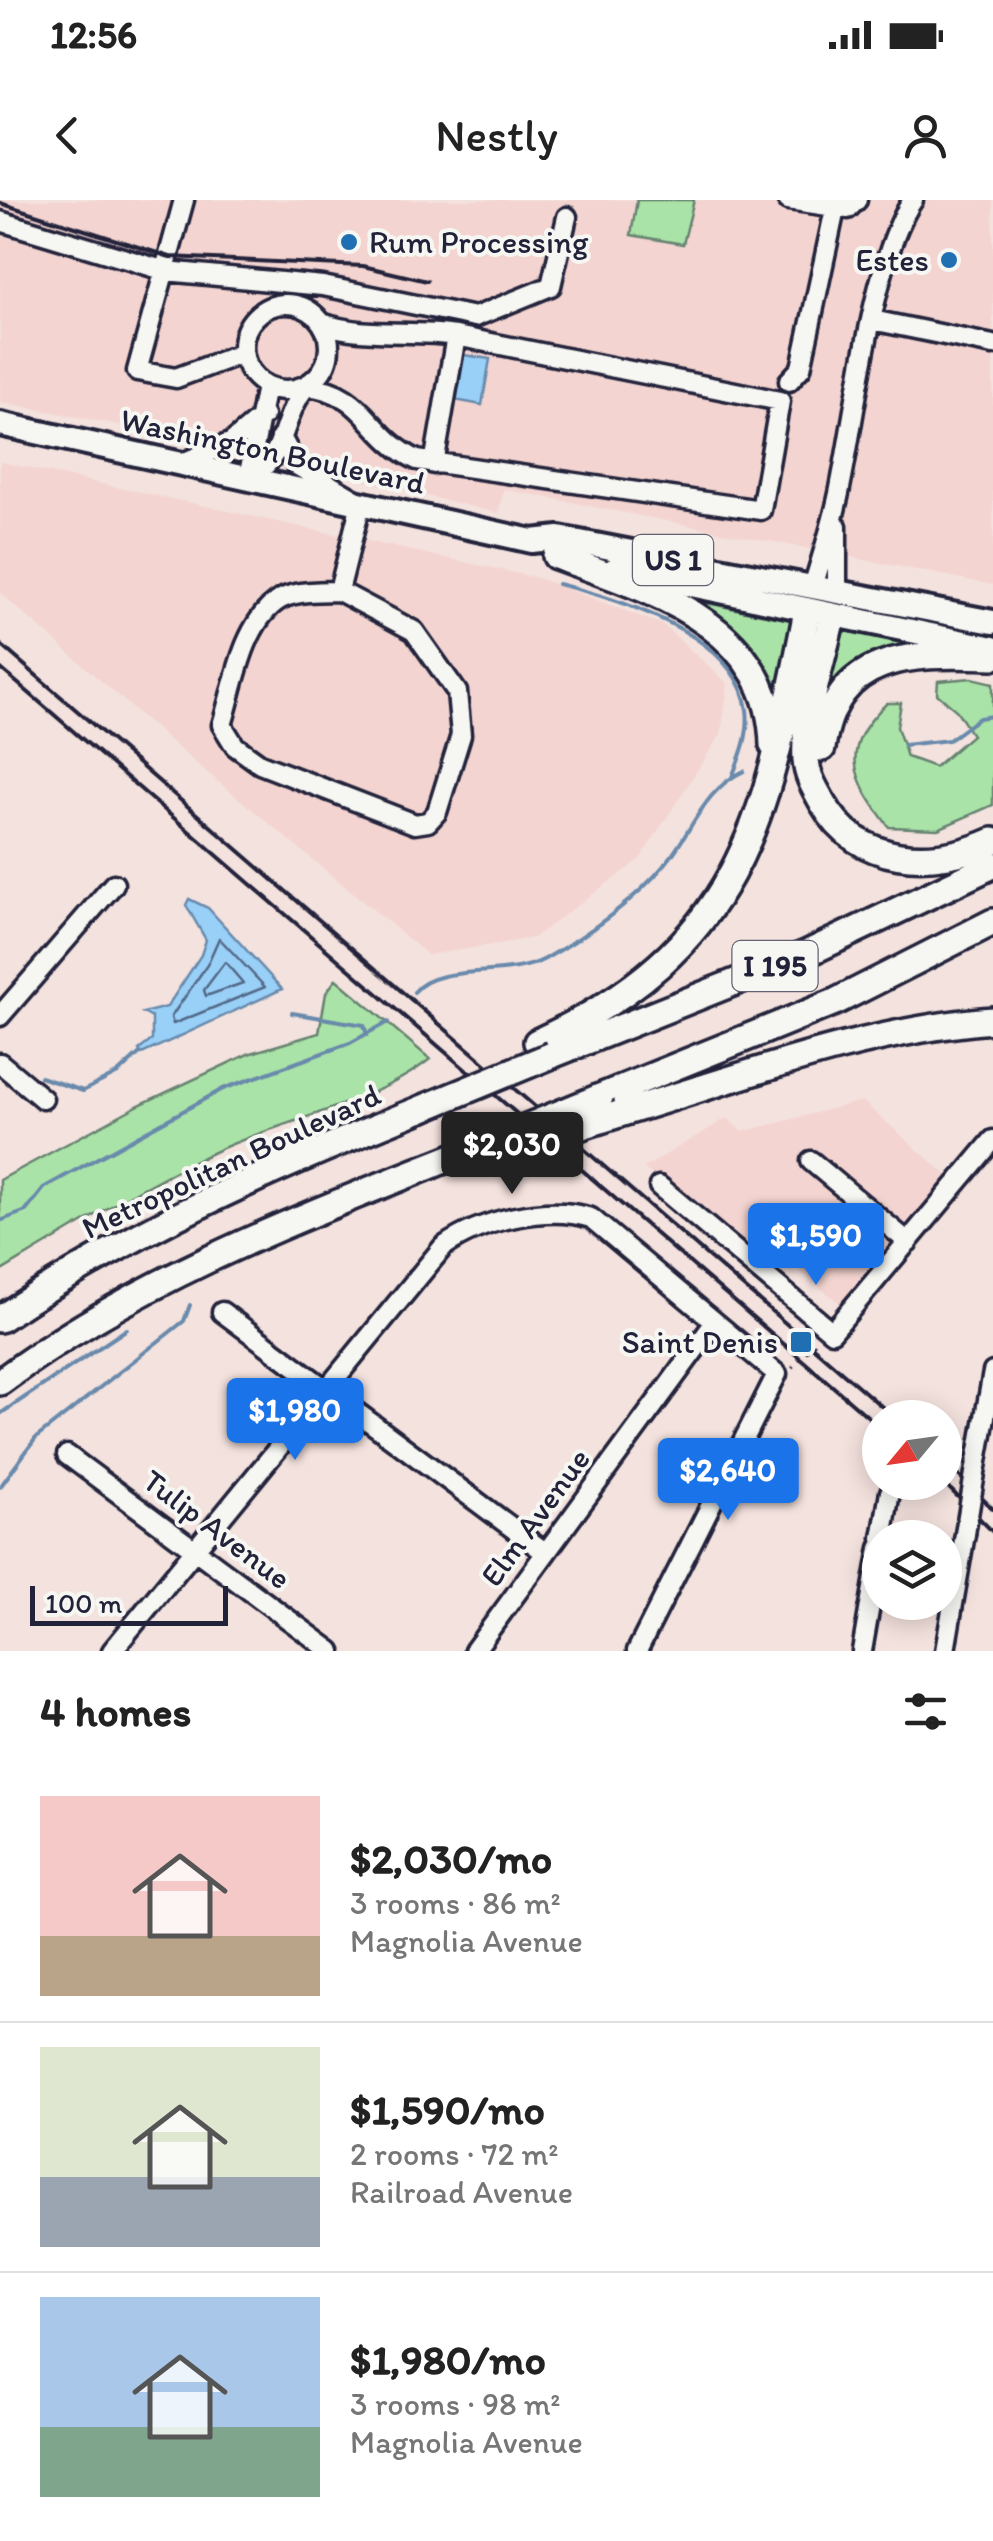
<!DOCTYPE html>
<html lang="en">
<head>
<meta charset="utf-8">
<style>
  :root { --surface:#fff; --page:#f6f6f6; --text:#222; --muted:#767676; --line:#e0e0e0; --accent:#1a73e8 }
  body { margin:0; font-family:Itim,sans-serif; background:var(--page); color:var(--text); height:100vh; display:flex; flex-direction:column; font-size:38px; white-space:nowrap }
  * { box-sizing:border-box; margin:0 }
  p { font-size:32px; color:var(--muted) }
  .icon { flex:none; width:55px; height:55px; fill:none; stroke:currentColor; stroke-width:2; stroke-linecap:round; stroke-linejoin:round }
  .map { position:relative; height:1451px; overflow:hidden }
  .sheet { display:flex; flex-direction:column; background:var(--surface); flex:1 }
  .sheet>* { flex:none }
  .needle { width:65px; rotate:241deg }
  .tools { position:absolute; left:862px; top:1200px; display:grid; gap:20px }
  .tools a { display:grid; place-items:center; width:100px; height:100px; border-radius:50%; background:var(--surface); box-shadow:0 5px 25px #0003; font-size:50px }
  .scale { position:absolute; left:30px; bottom:25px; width:198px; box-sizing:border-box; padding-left:10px; border:5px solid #22223b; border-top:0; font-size:28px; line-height:35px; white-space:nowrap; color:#22223b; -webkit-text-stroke:8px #f6f6f2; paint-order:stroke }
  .price { position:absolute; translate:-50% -85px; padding:0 22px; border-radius:10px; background:var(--accent); color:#fff; font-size:32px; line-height:65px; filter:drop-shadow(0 2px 5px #0008) }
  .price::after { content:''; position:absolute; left:50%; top:60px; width:30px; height:22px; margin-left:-15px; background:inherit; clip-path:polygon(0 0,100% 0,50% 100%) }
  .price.on { background:#222; color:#fff }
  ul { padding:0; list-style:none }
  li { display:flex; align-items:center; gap:30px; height:250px; padding:0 40px }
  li+li { border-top:2px solid var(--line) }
  li span { display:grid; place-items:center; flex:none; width:280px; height:200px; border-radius:0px; color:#555 }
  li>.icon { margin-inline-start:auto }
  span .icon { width:120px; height:120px; fill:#fffc; stroke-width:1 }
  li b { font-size:42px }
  h2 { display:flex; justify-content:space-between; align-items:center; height:120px; padding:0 40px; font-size:42px }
  .status { display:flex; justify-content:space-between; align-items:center; height:70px; padding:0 50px; background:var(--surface); direction:ltr }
  .status svg { height:28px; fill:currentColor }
  header { display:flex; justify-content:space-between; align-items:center; height:130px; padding:0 40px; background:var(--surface); font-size:45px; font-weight:600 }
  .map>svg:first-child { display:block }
  .built { fill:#f3d4d0 }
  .green { fill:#aae3a7; stroke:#668271; stroke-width:2.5 }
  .water { fill:#99d0f8; stroke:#698aac; stroke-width:2.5 }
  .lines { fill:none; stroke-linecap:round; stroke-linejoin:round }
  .shore { stroke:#526887; stroke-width:2.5 }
  .stream { stroke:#698aac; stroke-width:4 }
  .minor-casing { stroke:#22223b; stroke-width:25 }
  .major-casing { stroke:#22223b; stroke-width:30 }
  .highway-casing { stroke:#22223b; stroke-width:32 }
  .path { stroke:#22223b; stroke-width:2.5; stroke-dasharray:2.5 8; stroke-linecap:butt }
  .minor { stroke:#f6f6f2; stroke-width:18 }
  .major { stroke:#f6f6f2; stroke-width:22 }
  .highway { stroke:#f6f6f2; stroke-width:25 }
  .rail { stroke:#22223b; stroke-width:4 }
  .minor-bridge-casing { stroke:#22223b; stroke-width:25; stroke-linecap:butt }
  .highway-bridge-casing { stroke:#22223b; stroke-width:32; stroke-linecap:butt }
  .minor-bridge { stroke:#f6f6f2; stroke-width:18 }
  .highway-bridge { stroke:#f6f6f2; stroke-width:25 }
  .poi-dot { fill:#1f6fb2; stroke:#f6f6f2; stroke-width:4 }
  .labels { text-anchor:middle; stroke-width:8; stroke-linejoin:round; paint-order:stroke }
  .shield { fill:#f6f6f2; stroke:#626272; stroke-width:2.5 }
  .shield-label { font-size:30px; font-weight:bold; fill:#22223b }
  .poi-label { font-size:32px; fill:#22223b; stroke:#f6f6f2; text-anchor:end }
  .street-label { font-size:32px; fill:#22223b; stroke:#f6f6f2 }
</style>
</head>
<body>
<div class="status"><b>12:56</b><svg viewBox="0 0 49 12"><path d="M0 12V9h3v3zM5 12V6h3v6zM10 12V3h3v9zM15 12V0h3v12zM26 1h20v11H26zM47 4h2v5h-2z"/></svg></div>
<header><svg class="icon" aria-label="back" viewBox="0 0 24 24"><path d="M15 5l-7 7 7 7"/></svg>Nestly<svg class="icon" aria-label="person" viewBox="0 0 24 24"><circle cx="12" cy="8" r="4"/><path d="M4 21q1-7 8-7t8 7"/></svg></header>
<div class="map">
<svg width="993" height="1451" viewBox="0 0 993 1451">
  <rect width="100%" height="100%" fill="#f4e2de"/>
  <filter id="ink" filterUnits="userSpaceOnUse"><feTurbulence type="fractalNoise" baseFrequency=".01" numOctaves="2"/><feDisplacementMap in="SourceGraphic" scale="20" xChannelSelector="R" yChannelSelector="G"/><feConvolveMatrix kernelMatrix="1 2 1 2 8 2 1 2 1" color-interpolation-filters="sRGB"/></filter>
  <g filter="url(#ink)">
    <path class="built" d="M0,0h993v385l-489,-96 -6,24 -316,-76 -182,-35z
      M0,262l538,116 125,47 65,59 -7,50 -82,126 -106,78 -105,17 -237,-196 -191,-166z
      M862,901l87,76 -107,128 -61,-49 -13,14 -124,-102 83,-50 15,14z"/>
    <path class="green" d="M637,0h57l-11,44 -52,-9z
      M692,400l103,21 -17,94z
      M843,428l84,18 -100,53z
      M972,478l21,5v122l-55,24 -49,-2c-37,-49 -51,-78 -2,-124h14l-4,24 10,30 28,10 37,-32 -15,-24 -20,-17 1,-13z
      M336,779l94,80c-55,45 -149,61 -216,93 -74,35 -144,78 -214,120v-92l139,-75 109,-51 71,-21 7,-40z"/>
    <path class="water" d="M464,155l26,4 -8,46 -27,-5z
      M189,699l19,9 74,81 -140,65 -3,-4 13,-10v-22l-9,-5 24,-6 34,-52 5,-15 -20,-35z"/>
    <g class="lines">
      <path class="shore" d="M219,738l46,49 -92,37 -2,-7 36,-52z
        M225,762l18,21 -37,13 -2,-6z"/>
      <path class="stream" d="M558,384c61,15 179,50 189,126 3,23 -6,45 -15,67
        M904,545l45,-5 30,-22 14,-2
        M414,792c25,-30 93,-12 131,-33 42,-24 91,-59 121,-96 27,-33 38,-74 78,-92
        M292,813l72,12 3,10
        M40,877l43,14 35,-18 22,-20
        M0,1021l26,-10 19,-24 178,-98 127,-46 38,-21
        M0,1214l127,-85
        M0,1287l36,-49 148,-117 6,-16"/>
      <defs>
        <path id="minor" d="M184,0l-47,171 39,7 67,-25
          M788,0l60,9 9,-9
          M0,21l166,50 157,15 152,31 76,-31 16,-69
          M243 147a43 43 0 1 1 86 0a43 43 0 1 1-86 0Z
          M872,120l121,25
          M789,181l12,-13 34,-159
          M281,237l15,28 65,38 -22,88 75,40 43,61 4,43 -24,77 -9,10 -13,2 -155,-60 -25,-18 -13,-21c12,-38 20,-98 54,-123 16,-12 44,-10 63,-11
          M180,264l52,-22 32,-27
          M434,264l22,-128
          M248,279c41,-24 31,-58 58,-93 61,6 60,49 111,74l344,50 19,-109 -324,-65c-44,-7 -94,2 -134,-13
          M248,279l18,-93
          M813,387c10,-34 22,-69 28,-104 15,-74 32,-225 72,-283
          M837,391v-65
          M0,816l114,-132
          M0,863l43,36
          M811,961l97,81
          M659,986l173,146 161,-192
          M222,1112l324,241
          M67,1255l264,196
          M975,1273l18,-101
          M882,1338l8,-46
          M112,1451l331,-404c38,-27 104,-43 148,-29l186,156 -140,277
          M474,1451l241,-329
          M862,1451l18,-103
          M945,1451l20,-117"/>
        <path id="major" d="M0,224l532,117 27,-3 434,84
          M615,369l378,79"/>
        <path id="highway" d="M556,356c95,35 214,67 217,189
          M832,416c-9,45 -29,99 -26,144 1,16 9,29 17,43 35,63 110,65 170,38
          M822,548c14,-99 93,-94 171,-92
          M537,842c209,-96 229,-226 270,-431
          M552,855l256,-102 185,-88
          M600,897l235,-95 158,-80
          M619,914c123,-37 245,-84 374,-94
          M0,1119c132,-89 274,-151 421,-210
          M0,1182c142,-106 307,-167 470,-232"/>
      </defs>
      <use href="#minor" class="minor-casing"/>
      <use href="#major" class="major-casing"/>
      <use href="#highway" class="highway-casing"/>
      <path class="path" d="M792,1168l23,-25"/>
      <use href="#minor" class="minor"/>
      <use href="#major" class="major"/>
      <use href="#highway" class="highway"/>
      <path class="rail" d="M0,3l170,54 193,9 64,15
        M0,444l895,774
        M0,468l880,759
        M945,1262l48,47
        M943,1282l50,50"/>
      <defs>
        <path id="minor-bridge" d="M965,1334l10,-61"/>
        <path id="highway-bridge" d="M421,909l131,-54
          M512,933l88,-36
          M480,959l139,-45"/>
      </defs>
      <use href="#minor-bridge" class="minor-bridge-casing"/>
      <use href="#highway-bridge" class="highway-bridge-casing"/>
      <use href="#minor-bridge" class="minor-bridge"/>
      <use href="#highway-bridge" class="highway-bridge"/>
    </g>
  </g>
  <g class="poi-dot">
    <circle cx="349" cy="42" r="10"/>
    <circle cx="949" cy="60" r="10"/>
    <rect x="789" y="1130" width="24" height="24" rx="5"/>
  </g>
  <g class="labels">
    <g class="shield">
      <rect x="633" y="335" width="80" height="50" rx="8"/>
      <rect x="732.5" y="741" width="85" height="50" rx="8"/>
    </g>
    <g class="shield-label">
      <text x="673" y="370">US 1</text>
      <text x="775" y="776">I 195</text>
    </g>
    <g class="poi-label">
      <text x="369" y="53" text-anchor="start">Rum Processing</text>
      <text x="929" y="71">Estes</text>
      <text x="778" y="1153">Saint Denis</text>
    </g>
    <g class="street-label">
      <text transform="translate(273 251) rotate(12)" y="11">Washington Boulevard</text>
      <text transform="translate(231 961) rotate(-25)" y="11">Metropolitan Boulevard</text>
      <text transform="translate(535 1317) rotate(-54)" y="11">Elm Avenue</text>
      <text transform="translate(217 1329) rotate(37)" y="11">Tulip Avenue</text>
    </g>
  </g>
</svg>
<div class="tools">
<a><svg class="needle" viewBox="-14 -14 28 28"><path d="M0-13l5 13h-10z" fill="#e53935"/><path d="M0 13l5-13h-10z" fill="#767676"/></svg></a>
<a><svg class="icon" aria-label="layers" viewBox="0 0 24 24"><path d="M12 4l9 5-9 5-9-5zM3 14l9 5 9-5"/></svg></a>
</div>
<div class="scale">100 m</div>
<b class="price on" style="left:512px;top:997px">$2,030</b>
<b class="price" style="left:816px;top:1088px">$1,590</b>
<b class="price" style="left:295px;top:1263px">$1,980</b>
<b class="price" style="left:728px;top:1323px">$2,640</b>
</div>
<section class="sheet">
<h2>4 homes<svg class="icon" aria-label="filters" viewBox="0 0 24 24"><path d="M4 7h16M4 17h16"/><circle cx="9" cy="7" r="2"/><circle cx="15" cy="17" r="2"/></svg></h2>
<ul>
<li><span style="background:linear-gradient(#f6c9c9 70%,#b9a48a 0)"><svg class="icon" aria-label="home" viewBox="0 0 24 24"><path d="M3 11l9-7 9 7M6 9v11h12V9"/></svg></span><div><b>$2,030/mo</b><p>3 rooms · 86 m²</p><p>Magnolia Avenue</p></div></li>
<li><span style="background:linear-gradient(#dfe7d0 65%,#9aa5b1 0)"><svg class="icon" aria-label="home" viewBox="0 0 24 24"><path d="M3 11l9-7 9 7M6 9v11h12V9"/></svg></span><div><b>$1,590/mo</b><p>2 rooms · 72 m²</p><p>Railroad Avenue</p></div></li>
<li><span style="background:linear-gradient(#a9c7e8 65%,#7fa58c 0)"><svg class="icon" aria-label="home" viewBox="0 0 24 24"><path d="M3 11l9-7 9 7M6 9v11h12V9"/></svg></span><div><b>$1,980/mo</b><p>3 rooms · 98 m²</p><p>Magnolia Avenue</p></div></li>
</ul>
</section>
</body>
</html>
